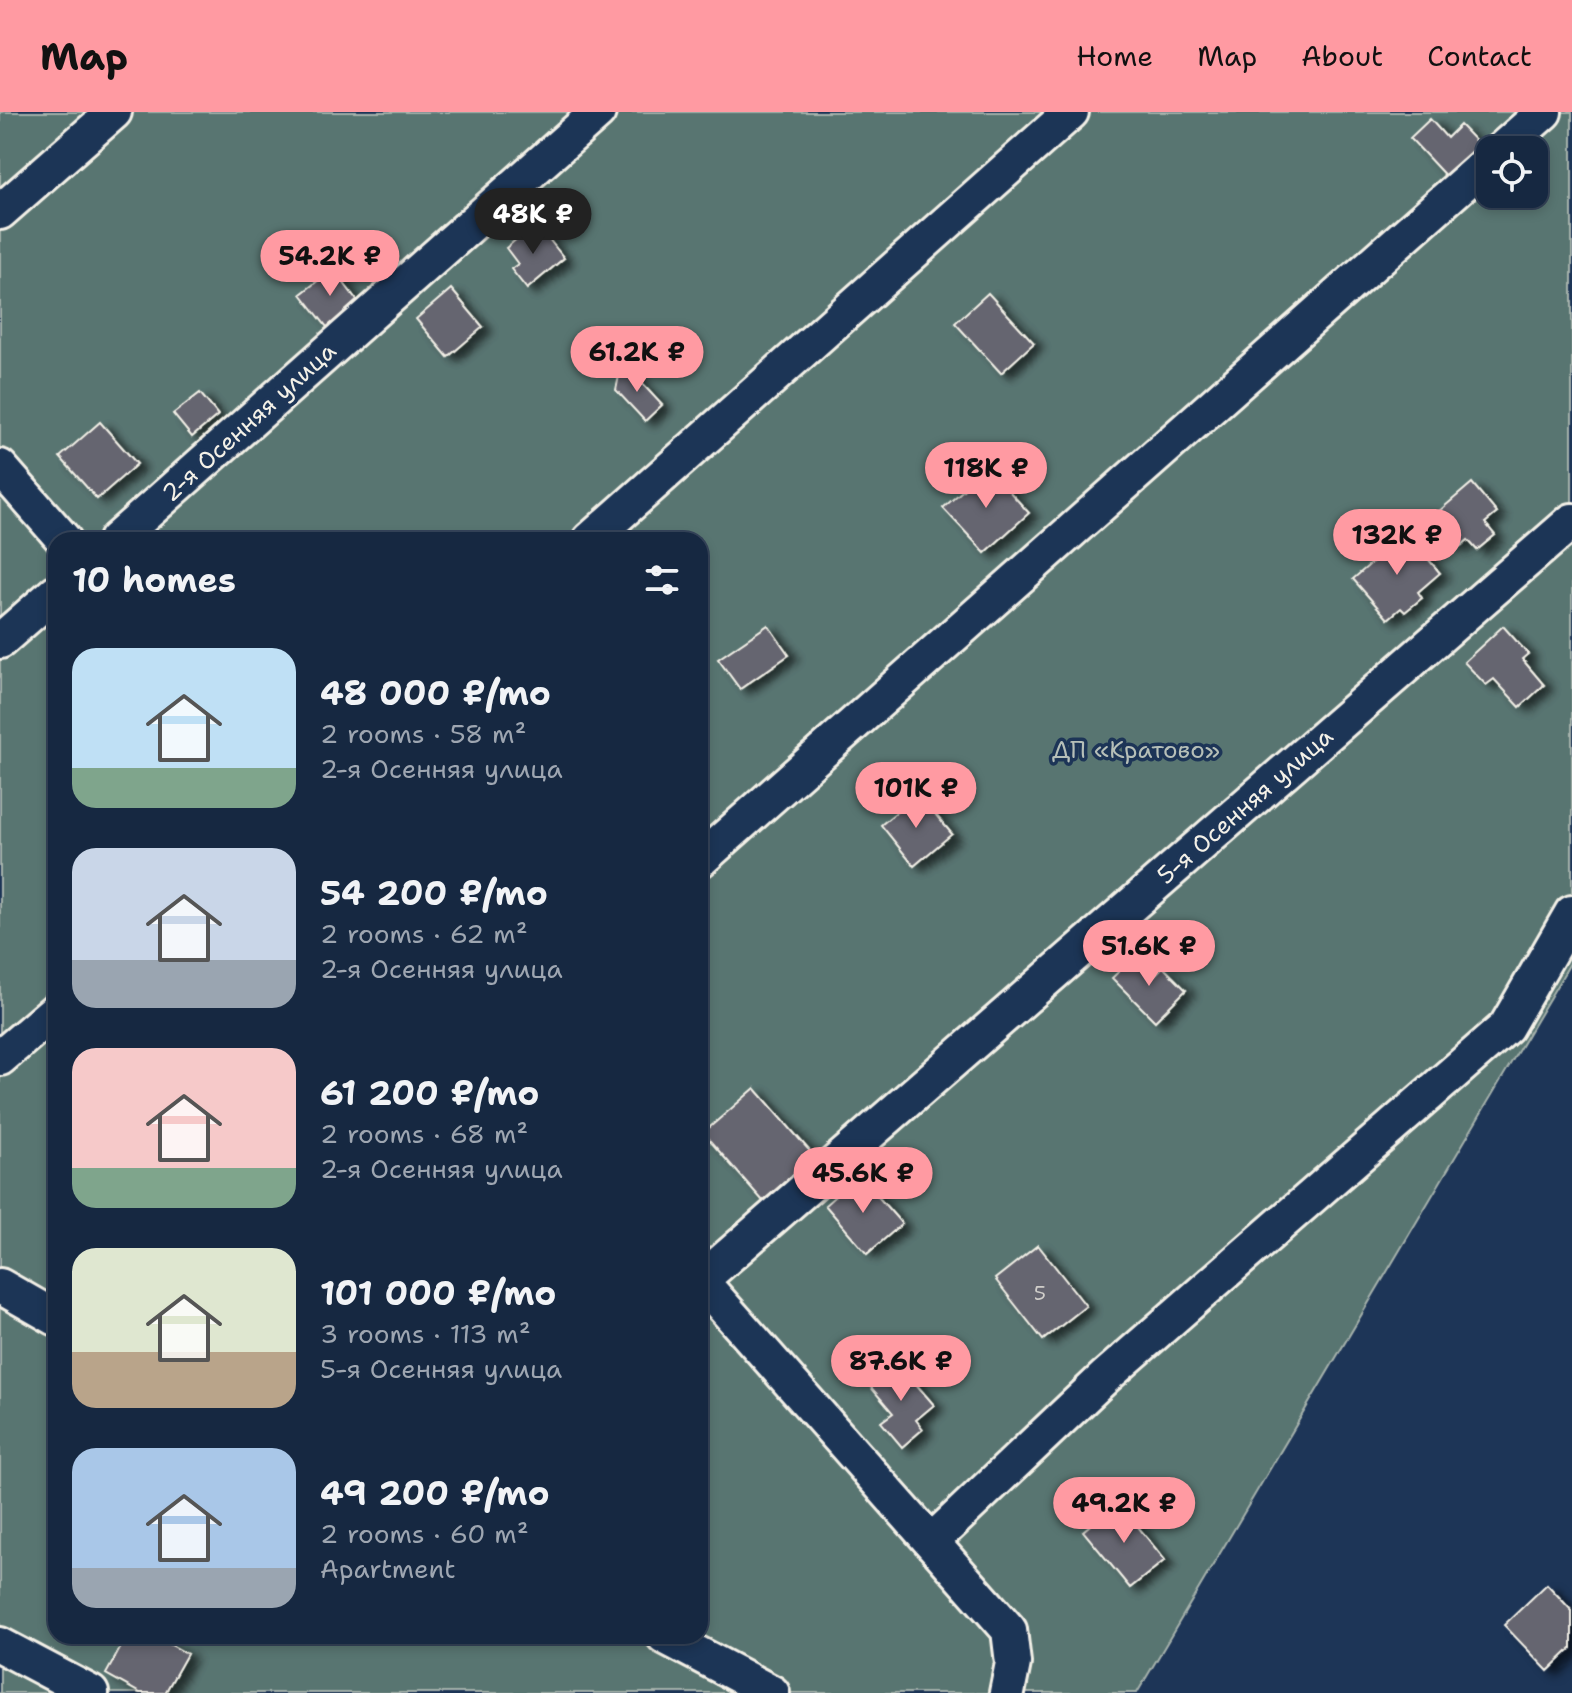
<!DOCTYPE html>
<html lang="en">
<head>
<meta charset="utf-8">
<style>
  :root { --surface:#162841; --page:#23344c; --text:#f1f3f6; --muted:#9ea6b1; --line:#35445a; --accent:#ff9aa2 }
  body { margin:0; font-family:"Shantell Sans",sans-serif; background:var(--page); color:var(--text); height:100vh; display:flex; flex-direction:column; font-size:30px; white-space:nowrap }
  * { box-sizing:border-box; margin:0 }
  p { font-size:26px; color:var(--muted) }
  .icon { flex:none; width:44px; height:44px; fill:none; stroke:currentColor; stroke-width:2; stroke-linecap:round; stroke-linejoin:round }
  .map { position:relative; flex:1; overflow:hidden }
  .drawer { position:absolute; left:48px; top:420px; width:660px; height:1112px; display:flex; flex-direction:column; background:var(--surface); border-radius:24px; box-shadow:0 4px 12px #0003,0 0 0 2px var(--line) }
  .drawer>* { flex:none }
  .tools { position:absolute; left:1476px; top:24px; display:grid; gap:16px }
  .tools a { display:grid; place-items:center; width:72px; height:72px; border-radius:16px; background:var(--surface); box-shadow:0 4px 12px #0003,0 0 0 2px var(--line); font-size:40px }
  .price { position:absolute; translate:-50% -68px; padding:0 18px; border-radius:28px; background:var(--accent); color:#111; font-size:26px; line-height:52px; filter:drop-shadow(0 2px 4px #0008) }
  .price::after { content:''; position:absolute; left:50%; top:48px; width:24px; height:18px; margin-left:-12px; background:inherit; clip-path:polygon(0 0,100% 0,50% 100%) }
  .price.on { background:#222; color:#fff }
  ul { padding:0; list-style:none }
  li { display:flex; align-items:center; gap:24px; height:200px; padding:0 24px }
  li span { display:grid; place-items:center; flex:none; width:224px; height:160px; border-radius:24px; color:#555 }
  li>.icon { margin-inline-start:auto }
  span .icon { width:96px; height:96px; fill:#fffc; stroke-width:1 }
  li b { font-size:34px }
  h2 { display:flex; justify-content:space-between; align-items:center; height:96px; padding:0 24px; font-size:34px }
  header { display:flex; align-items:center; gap:48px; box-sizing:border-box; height:112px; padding:0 40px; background:var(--accent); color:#111 }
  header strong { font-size:38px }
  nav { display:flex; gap:44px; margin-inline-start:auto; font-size:28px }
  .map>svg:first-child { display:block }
  .green { fill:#587471; stroke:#a6b2ac; stroke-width:2; fill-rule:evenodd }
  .building { fill:#65656f; stroke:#f4f1e8; stroke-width:2; filter:url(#shadow) }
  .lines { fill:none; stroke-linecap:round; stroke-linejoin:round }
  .street-casing { stroke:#f4f1e8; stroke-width:40 }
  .street { stroke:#1d3557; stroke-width:34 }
  .labels { text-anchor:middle; stroke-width:7; stroke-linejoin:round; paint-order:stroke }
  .number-label { font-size:20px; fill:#d0ceca }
  .street-label { font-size:24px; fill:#f4f1e8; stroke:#1d3557 }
  .park-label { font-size:24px; fill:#b6bfb8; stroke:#1d3557 }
</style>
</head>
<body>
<header>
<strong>Map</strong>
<nav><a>Home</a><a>Map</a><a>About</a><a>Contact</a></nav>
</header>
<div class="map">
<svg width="1572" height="1581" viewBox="0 0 1572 1581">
  <defs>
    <filter id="shadow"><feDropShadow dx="9" dy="5" stdDeviation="4" flood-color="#0009"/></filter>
  </defs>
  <rect width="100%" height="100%" fill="#1d3557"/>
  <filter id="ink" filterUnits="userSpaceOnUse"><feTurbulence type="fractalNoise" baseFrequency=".0125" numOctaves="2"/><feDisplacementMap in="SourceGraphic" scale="16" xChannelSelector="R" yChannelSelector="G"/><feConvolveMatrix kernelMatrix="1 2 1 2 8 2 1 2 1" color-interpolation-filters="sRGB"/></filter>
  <g filter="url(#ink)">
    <path class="green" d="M0,0h1572v848l-435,733h-1137zM1490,38h44v44h-44zM56,428h644v1096h-644z"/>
    <path class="building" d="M1430,7l17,19 13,-13 26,27 -34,31 -42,-45z
      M536,111l28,35 -37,31 -16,-20 7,-5 -12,-16z
      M333,157l26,34 -32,24 -26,-33z
      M451,177l32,38 -35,30 -32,-38z
      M988,181l46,50 -33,30 -46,-50z
      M622,250l40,43 -17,16 -29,-31z
      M200,281l18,22 -26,22 -19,-23z
      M100,310l37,42 -40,35 -37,-42z
      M988,356l41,45 -44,40 -42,-45z
      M1472,371l25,30 -12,10 10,12 -18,15 -9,-10 -11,9 -26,-31z
      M1406,421l34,40 -22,19 4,6 -17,14 -4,-4 -13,11 -35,-40z
      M768,513l21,30 -49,34 -22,-30z
      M1503,514l25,28 -6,5 22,26 -24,22 -26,-28 -8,6 -22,-23z
      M918,682l34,40 -38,32 -33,-41z
      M1134,845l19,20 10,-10 23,23 -31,31 -43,-43z
      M755,976l59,68 -51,45 -60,-68z
      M859,1063l43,49 -35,30 -42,-49z
      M1038,1133l48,61 -43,34 -48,-61z
      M897,1250l37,43 -18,15 7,9 -21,18 -21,-25 12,-9 -24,-28z
      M1118,1390l47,58 -35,28 -47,-57z
      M1547,1472l25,27v37l-24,23 -44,-46z
      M127,1524h28l32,18 -22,39h-25l-34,-19z"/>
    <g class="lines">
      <defs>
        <path id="street" d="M1501,38l43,-38
          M0,100l114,-100
          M0,355l64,73
          M116,428l482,-428
          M590,428l481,-428
          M0,529l56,-49
          M700,748l790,-700
          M0,946l56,-48
          M700,1168l309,350 4,33 -6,30
          M700,1169l872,-760
          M0,1174l56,32
          M932,1429l173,-164 401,-350 66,-114
          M664,1524l108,57
          M0,1533l91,48"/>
      </defs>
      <use href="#street" class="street-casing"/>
      <use href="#street" class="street"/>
    </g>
  </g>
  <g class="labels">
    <g class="number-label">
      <text x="1040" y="1188">5</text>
    </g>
    <g class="street-label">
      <text transform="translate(249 310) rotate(-42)" y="8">2-я Осенняя улица</text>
      <text transform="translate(1245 694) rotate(-41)" y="8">5-я Осенняя улица</text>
    </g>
    <g class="park-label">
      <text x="1136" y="646">ДП «Кратово»</text>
    </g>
  </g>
</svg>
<div class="tools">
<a><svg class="icon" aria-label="locate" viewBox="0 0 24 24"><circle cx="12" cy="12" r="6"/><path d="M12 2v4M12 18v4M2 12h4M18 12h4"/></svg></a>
</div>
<b class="price on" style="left:533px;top:144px">48K ₽</b>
<b class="price" style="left:330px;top:186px">54.2K ₽</b>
<b class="price" style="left:637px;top:282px">61.2K ₽</b>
<b class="price" style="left:986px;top:398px">118K ₽</b>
<b class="price" style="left:1397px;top:465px">132K ₽</b>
<b class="price" style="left:916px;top:718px">101K ₽</b>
<b class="price" style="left:1149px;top:876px">51.6K ₽</b>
<b class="price" style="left:863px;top:1103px">45.6K ₽</b>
<b class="price" style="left:901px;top:1291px">87.6K ₽</b>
<b class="price" style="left:1124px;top:1433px">49.2K ₽</b>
<section class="drawer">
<h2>10 homes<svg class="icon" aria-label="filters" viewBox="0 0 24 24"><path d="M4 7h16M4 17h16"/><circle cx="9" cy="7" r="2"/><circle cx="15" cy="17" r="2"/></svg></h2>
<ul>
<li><span style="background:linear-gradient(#bfe0f5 75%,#7fa58c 0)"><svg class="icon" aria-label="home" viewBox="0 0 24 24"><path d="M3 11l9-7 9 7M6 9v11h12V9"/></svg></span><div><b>48 000 ₽/mo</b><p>2 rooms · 58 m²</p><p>2-я Осенняя улица</p></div></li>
<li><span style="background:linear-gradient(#c9d6e8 70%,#9aa5b1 0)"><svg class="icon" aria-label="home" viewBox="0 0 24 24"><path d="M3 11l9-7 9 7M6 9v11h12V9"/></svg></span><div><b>54 200 ₽/mo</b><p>2 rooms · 62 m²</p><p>2-я Осенняя улица</p></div></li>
<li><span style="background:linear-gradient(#f6c9c9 75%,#7fa58c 0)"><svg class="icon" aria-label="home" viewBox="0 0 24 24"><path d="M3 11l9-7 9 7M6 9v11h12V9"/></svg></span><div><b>61 200 ₽/mo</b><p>2 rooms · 68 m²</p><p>2-я Осенняя улица</p></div></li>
<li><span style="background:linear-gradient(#dfe7d0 65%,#b9a48a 0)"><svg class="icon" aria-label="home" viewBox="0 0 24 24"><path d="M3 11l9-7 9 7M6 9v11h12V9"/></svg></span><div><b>101 000 ₽/mo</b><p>3 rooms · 113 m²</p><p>5-я Осенняя улица</p></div></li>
<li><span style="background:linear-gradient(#a9c7e8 75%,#9aa5b1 0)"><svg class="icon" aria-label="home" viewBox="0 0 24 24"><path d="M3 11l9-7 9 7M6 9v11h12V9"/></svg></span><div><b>49 200 ₽/mo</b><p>2 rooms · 60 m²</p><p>Apartment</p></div></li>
</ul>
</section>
</div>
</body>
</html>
